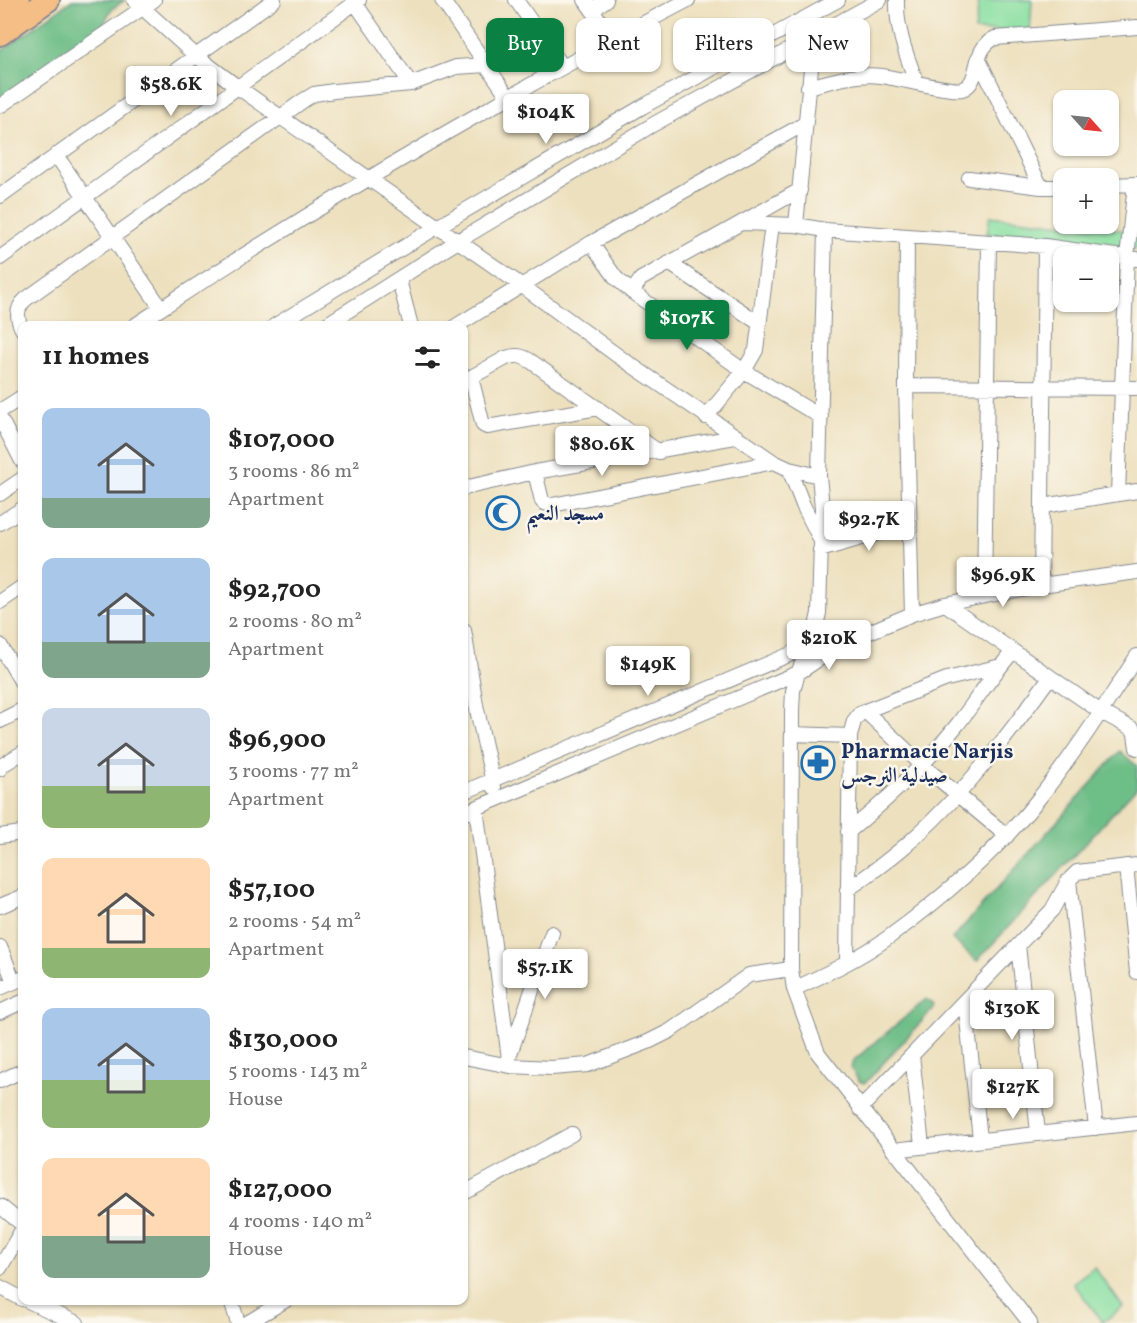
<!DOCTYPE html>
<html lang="en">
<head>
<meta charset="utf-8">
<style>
  :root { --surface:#fff; --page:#f6f6f6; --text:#222; --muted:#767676; --accent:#0b8043 }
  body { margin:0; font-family:Vollkorn,Amiri,serif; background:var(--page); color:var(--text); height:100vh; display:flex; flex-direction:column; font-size:22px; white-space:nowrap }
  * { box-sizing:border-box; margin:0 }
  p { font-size:20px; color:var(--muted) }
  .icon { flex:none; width:33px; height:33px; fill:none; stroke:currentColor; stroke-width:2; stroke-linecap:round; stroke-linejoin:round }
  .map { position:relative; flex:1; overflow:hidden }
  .drawer { position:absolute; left:18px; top:321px; width:450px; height:984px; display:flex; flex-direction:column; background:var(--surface); border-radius:12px; box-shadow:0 2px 4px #0004 }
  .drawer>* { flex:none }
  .banner { position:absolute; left:486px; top:18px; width:561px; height:54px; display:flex; gap:12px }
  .needle { width:39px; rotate:117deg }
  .buttons { position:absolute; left:1053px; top:90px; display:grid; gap:12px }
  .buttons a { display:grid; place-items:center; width:66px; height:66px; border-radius:12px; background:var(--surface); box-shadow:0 2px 4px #0004; font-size:30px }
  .price { position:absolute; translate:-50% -51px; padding:0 14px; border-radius:6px; background:#fff; color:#222; font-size:20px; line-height:39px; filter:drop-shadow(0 2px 3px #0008) }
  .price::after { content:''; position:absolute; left:50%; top:36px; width:18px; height:14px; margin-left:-9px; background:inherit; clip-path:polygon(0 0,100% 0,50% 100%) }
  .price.on { background:var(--accent); color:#fff }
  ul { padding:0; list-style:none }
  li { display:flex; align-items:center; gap:18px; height:150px; padding:0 24px }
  li span { display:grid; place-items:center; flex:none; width:168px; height:120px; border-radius:12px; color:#555 }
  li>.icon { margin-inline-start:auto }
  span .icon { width:72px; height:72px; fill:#fffc; stroke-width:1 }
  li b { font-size:26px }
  h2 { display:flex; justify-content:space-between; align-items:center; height:72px; padding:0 24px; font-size:26px }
  .tag { padding:0 21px; border-radius:12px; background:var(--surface); box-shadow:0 2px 4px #0004; font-size:21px; line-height:54px }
  .tag.on { background:var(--accent); color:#fff }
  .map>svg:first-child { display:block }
  .green { fill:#89dfa1; stroke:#528780; stroke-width:1.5 }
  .forest { fill:#6ebe87; stroke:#447672; stroke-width:1.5 }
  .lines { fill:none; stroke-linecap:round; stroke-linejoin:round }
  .minor-casing { stroke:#84888e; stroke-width:16 }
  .trunk-casing { stroke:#84888e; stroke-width:26 }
  .minor { stroke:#fff; stroke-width:14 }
  .trunk { stroke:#f6be87; stroke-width:22 }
  .labels { text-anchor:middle; stroke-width:5; stroke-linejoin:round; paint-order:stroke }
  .poi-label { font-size:21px; font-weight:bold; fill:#1b2f5e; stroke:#fbf7ec; text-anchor:start }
</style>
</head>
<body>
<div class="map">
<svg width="1137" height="1323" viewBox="0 0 1137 1323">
  <rect width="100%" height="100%" fill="#fbf7ec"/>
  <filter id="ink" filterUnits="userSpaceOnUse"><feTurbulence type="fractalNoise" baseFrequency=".0167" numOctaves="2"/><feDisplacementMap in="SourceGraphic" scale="12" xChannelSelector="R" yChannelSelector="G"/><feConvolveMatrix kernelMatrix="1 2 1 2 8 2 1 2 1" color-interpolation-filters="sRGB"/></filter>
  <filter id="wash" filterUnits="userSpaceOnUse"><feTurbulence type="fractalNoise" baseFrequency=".008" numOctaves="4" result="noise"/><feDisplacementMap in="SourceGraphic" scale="24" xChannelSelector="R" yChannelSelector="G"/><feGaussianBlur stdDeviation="1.35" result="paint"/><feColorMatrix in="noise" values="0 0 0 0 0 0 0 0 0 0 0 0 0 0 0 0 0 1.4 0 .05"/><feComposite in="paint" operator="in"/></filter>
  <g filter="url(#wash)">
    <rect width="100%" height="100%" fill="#ede0be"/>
    <path class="green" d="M979,0h53l-2,31h-55z
      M990,216l147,16v17l-150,-15z
      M1094,1267l29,40 -20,15 -30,-39z"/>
    <path class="forest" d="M72,0h53l-14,10 -11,21 -100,70v-49z
      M1120,751l17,15v21l-160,174 -25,-22z
      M927,999l7,6 -2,5 -66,72 -3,1 -4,-2 -8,-13 2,-7z"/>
  </g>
  <g filter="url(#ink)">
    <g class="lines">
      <defs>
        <path id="minor" d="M134,0l61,55 44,33 282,197 97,71 156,106 15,7 30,7
          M353,0l58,84
          M442,0l67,98
          M516,0l47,67
          M585,0l28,39
          M897,0c-1,29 9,54 19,81
          M592,10l14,-10
          M978,58l63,129h23
          M808,87c24,-6 48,-14 73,-11 17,2 70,16 81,13 20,-6 8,-39 33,-51l142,-11
          M0,106l154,-106
          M56,155l105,153
          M969,178l72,9
          M1108,185l29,-1
          M0,196l274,-196
          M741,223l55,2 29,5 220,16 92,13
          M796,225l18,-188
          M825,230l-6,246 3,31 -3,106 -5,22 -16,38 -5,18 -1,20 -1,258 3,20 24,64 212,270
          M907,236l-1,150 6,228
          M591,243l25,35 16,14 112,79 77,46
          M0,258l359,-258
          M669,263l90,60
          M399,280l12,46
          M632,292l9,-13 159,-89
          M134,326c179,-118 364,-227 554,-326
          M274,326l163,-99 205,-120 196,-107
          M324,326l134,-85 196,-117 226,-124
          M456,326l135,-83 215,-120
          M22,329c-6,-12 -6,-21 4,-30l278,-199 10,-6 20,-3 77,-7 45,-17 31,-2
          M471,377l12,48 4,2 111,-19
          M464,381l42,-23c11,-4 17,-2 26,4l127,90
          M906,386l231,2
          M0,411l22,-14
          M706,417l38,-46 12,-21 16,-126
          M0,418l22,43
          M789,469l14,36 17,34
          M535,472l7,29 2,2 8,2 222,-43
          M464,488l71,-16 200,-35
          M0,494l22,-15
          M1118,494l9,-237 8,-73
          M1043,506l94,-15
          M0,523l22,-14
          M820,550l90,-26
          M1041,585l4,-339
          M984,596l5,-354
          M0,602l22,-15
          M945,604l156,108 32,17 2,5 2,14
          M464,630l12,75 18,82
          M0,645l22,38
          M865,711l56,53 86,72
          M0,721l22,-11
          M792,734l58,2 4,-15 6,-8 87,-34 54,-13 12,-15
          M0,769l4,-5 18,-11
          M464,792l346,-146 31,-3
          M476,808l34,258
          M464,813l334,-140 45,-30 69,-29 33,-10 96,-19 96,-13
          M848,832c39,-32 77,-67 109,-107 15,-19 28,-40 44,-59
          M0,836l22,-3
          M1126,866l11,106
          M1069,880l27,248
          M847,890c23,-16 45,-32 66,-51 53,-47 96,-105 137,-162
          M0,906l22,-9
          M1018,945l20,188
          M0,947l14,35
          M847,962l3,-226
          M0,988l21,-9
          M794,989c32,-15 66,-31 95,-52 51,-37 108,-86 147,-135 37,-46 69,-96 101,-146
          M965,1001l15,138
          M0,1012l22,-10
          M510,1054l42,-121
          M912,1055l10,91
          M464,1057l46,9 42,2 36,-3 60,-23 22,-11 79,-56 42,-6
          M0,1081l22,-10
          M860,1109l192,-199 16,-29 9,-9 60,-7
          M893,1150l244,-27
          M464,1193l108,-59
          M0,1206l22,18
          M0,1268l22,-38
          M0,1287l22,12
          M26,1300l51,23
          M231,1300l7,23
          M247,1323l39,-23"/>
        <path id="trunk" d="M0,13l18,-13
          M0,34l48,-34"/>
      </defs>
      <use href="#minor" class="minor-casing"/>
      <use href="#trunk" class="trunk-casing"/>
      <use href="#minor" class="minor"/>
      <use href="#trunk" class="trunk"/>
    </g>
  </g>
  <defs>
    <symbol id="mosque-ring" viewBox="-11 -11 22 22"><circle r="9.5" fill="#fbf7ec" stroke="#1f6fb2" stroke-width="1.5"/><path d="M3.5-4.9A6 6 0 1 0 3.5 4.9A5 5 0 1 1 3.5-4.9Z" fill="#1f6fb2"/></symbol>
    <symbol id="pharmacy-ring" viewBox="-11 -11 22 22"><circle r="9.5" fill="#fbf7ec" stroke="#1f6fb2" stroke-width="1.5"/><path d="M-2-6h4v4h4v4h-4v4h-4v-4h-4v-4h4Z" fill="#1f6fb2"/></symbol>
  </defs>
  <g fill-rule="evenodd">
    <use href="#mosque-ring" x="484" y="494" width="38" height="38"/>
    <use href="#pharmacy-ring" x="799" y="744" width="38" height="38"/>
  </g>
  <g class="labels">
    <g class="poi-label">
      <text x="526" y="520">مسجد النعيم</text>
      <text x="841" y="758">Pharmacie Narjis<tspan x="841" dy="24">صيدلية النرجس</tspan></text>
    </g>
  </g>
</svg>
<div class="buttons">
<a><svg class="needle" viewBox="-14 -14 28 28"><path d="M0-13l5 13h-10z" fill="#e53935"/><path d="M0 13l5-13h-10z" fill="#767676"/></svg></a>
<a>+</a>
<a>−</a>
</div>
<b class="price" style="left:171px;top:117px">$58.6K</b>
<b class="price" style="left:546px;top:145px">$104K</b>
<b class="price on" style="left:687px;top:351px">$107K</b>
<b class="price" style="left:602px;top:477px">$80.6K</b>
<b class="price" style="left:869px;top:552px">$92.7K</b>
<b class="price" style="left:1003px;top:608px">$96.9K</b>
<b class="price" style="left:829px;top:671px">$210K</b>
<b class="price" style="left:648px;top:697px">$149K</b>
<b class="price" style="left:545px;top:1000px">$57.1K</b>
<b class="price" style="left:1012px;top:1041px">$130K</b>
<b class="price" style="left:1013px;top:1120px">$127K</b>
<div class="banner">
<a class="tag on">Buy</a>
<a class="tag">Rent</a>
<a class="tag">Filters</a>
<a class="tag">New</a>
</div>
<section class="drawer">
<h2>11 homes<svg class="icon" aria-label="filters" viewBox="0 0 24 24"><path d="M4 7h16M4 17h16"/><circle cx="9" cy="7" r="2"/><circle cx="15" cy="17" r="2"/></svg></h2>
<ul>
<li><span style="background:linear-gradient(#a9c7e8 75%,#7fa58c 0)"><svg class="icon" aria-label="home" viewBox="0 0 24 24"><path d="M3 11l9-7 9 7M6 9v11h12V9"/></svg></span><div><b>$107,000</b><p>3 rooms · 86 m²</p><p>Apartment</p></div></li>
<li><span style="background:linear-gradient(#a9c7e8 70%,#7fa58c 0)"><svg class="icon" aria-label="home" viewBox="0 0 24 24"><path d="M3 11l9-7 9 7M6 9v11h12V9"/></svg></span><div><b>$92,700</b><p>2 rooms · 80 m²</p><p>Apartment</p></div></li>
<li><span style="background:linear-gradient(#c9d6e8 65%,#8fb573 0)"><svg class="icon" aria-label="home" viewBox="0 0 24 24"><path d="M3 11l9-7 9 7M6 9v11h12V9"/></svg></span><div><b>$96,900</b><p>3 rooms · 77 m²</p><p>Apartment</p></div></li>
<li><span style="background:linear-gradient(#ffd9b3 75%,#8fb573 0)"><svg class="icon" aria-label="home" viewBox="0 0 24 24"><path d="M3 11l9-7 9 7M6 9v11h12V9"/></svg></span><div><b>$57,100</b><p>2 rooms · 54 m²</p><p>Apartment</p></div></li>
<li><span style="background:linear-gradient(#a9c7e8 60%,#8fb573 0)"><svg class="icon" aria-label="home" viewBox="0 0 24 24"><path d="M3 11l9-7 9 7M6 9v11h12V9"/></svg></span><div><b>$130,000</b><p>5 rooms · 143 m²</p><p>House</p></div></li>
<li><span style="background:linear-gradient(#ffd9b3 65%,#7fa58c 0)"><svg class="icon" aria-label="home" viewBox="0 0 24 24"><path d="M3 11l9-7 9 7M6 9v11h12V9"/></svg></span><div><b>$127,000</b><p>4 rooms · 140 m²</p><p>House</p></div></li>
</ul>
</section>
</div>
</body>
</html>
